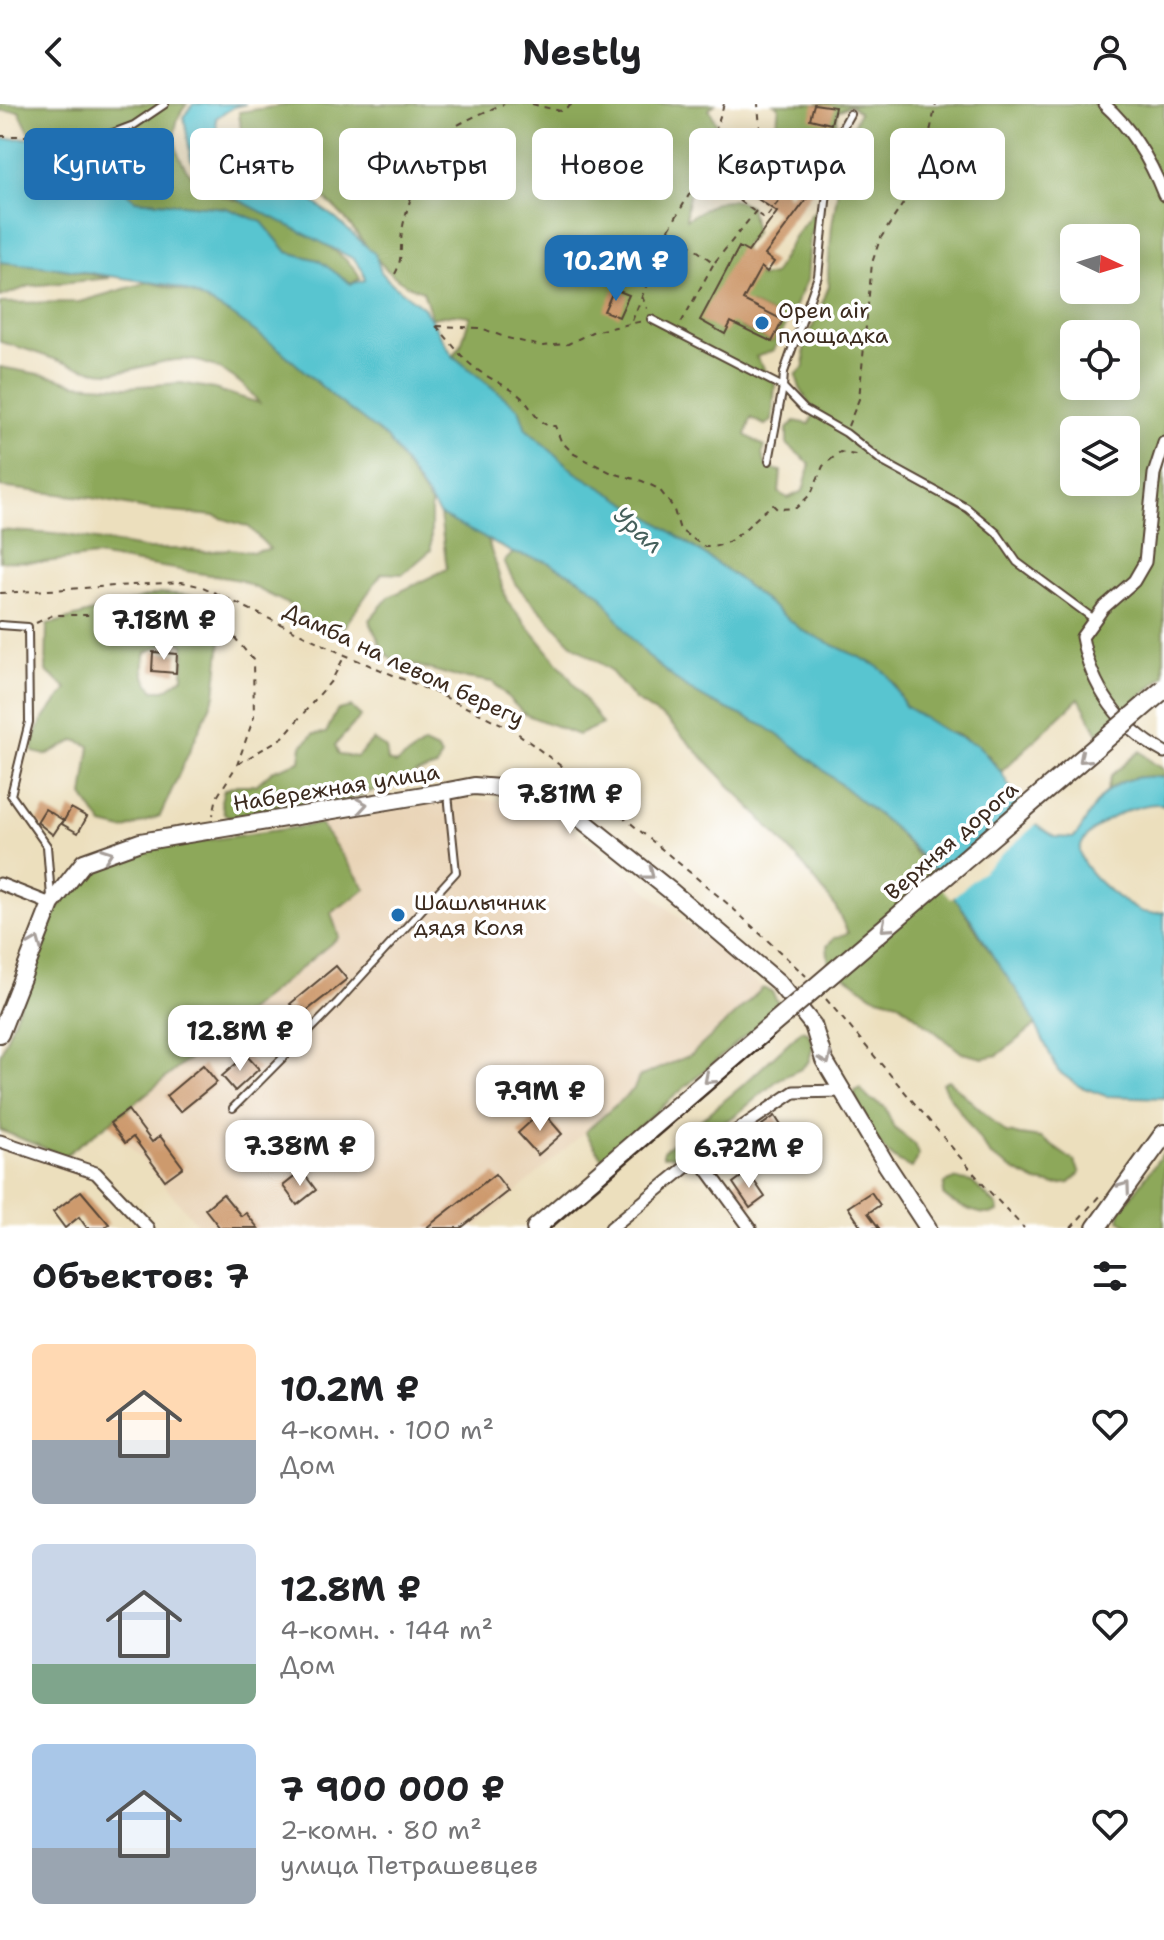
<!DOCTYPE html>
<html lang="ru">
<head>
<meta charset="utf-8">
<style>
  :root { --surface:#fff; --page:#f6f6f6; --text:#202124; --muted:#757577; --accent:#1f6fb2 }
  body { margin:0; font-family:"Shantell Sans",sans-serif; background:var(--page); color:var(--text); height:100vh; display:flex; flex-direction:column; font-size:30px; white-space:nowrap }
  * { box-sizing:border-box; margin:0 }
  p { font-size:26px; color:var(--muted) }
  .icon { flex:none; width:44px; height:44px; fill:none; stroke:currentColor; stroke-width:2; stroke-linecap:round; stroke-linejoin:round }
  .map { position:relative; height:1124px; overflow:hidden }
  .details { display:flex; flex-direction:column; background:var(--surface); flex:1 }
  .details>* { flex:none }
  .banner { position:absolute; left:24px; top:24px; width:1116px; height:72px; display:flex; gap:16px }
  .needle { width:52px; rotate:94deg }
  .tools { position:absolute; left:1060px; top:120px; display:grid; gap:16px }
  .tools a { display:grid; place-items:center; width:80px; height:80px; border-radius:12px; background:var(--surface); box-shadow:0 4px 20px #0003; font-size:40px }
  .price { position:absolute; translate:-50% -68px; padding:0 18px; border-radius:16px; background:#fff; color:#222; font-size:26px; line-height:52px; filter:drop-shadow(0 2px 4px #0008) }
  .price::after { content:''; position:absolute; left:50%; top:48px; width:24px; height:18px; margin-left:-12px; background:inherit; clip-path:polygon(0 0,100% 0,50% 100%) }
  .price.active { background:var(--accent); color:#fff }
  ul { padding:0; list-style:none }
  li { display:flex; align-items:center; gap:24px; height:200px; padding:0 32px }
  li span { display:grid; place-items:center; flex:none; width:224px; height:160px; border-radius:12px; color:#555 }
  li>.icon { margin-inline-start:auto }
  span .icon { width:96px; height:96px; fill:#fffc; stroke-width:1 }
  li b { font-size:34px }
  h2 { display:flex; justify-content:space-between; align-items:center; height:96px; padding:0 32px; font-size:34px }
  .pill { padding:0 28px; border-radius:12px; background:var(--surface); box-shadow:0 4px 20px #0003; font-size:28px; line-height:72px }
  .pill.active { background:var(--accent); color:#fff }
  header { display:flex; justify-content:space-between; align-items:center; height:104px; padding:0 32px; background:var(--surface); font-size:36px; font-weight:700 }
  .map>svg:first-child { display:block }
  .built { fill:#e9d4b7 }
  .forest { fill:#8da85a; stroke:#64693c; stroke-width:2; fill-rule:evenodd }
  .water { fill:#59c5d0; stroke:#4a7877; stroke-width:2 }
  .pier { fill:#ecdfbd }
  .building { fill:#cd9a6d }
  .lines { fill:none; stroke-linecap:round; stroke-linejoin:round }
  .service-casing { stroke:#564536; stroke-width:10 }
  .minor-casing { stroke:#564536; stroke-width:15 }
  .secondary-casing { stroke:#564536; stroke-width:20 }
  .primary-casing { stroke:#564536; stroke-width:22 }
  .path { stroke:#564536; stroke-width:2; stroke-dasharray:6 6; stroke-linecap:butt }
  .service { stroke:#fff; stroke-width:6 }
  .minor { stroke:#fff; stroke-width:11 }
  .secondary { stroke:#fff; stroke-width:16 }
  .primary { stroke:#fff; stroke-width:18 }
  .tram { stroke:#3b2a1e; stroke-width:2 }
  .primary-bridge-casing { stroke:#564536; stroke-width:22; stroke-linecap:butt }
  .primary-bridge { stroke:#fff; stroke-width:18 }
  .oneway { stroke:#a79f9a }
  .poi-dot { fill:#1f6fb2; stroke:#fff; stroke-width:3 }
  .labels { text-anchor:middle; stroke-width:7; stroke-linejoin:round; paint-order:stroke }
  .poi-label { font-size:22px; fill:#3b2a1e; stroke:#fff; text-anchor:start }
  .street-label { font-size:22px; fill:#3b2a1e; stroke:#fff }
  .water-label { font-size:24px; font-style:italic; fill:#46605c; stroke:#fff }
</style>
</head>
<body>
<header><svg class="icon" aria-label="back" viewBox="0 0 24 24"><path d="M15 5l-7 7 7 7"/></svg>Nestly<svg class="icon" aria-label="person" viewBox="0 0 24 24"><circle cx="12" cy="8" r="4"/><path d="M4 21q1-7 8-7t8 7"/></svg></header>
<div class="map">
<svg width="1164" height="1124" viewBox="0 0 1164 1124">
  <rect width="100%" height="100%" fill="#fff"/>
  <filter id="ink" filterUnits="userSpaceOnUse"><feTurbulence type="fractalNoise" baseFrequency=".0125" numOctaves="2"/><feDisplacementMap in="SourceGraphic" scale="16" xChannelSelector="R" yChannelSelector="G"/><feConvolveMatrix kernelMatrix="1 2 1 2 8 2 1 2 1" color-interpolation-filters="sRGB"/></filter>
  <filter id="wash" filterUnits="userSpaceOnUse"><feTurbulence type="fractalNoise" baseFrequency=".006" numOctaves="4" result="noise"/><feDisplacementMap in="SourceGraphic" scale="32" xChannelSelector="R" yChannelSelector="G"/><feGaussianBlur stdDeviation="1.8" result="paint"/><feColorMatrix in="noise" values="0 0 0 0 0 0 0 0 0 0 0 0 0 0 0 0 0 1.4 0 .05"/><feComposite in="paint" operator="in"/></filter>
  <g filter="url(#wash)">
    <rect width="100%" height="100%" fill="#ecdfbd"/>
    <path class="built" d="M448,695l68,2 40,13 207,174 -72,67 -52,22 -5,12 -159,139h-274l-91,-105 229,-186 -8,-24 35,-24 -46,-65z"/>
    <path class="forest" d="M0,0h187c-26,30 -6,72 26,88 11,6 23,8 35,12 26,8 104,50 112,74l-9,6 -33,-24 -31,-8 -25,-30 -36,-14 -91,-8 -37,-32 -48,-24 -17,-4 -14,-29h-19z
      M293,0h422l-6,5 12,23 -14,15 3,7 -3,10c-15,9 -21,39 -21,55 24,-12 36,-28 64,-13l5,27 -10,11 -3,14 18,19 13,-2 21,-38 20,-26 3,6 -7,21 -3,42 -33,70 -18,7 19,27 -3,37 -7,4 -14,-7 -5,17 19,12 -3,8 5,13 14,3 -2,22 9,5 15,-7 7,-27 -23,-20v-15l8,-8 15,3 4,-12 -14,-24 -4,-13 9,-9 -1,-18 25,-62 -1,-14 4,-47 13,-78 14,-35 -9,-7 -12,6 -2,16 -18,6 -5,12 -6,-1c-13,-9 -7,-14 -27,-12l-5,15 -11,-18 13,-8 2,-14 -5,-3h390v572l-66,58 -19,-36 -78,74 -12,-16 -28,-20 -14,-4 -42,-26 -11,-23 -18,-18 -73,-34 -71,-57 -85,-59 -72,-43 -49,-43 -7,-20 -66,-53 8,-11 9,-29 -17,-2 -21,4 -9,-27c-45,-10 -64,-68 -101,-94 -10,-6 -23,-12 -34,-16 -19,-8 -35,-2 -50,-19l5,-13 -4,-37zM1074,134h52v52h-52zM751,200l32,16 -11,22 -32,-15zM1074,230h52v52h-52zM1074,326h52v52h-52z
      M0,158l51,5 59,11 -80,8 -30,11z
      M148,178l44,11 40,22 46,33 58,51 52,40 43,65v46l-28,24 -21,-1 -45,64 -23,-12 -20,-18 -54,-27 -144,-24 -52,6 -44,-1v-31l67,5 81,14h34l24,3 23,-3 24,3 17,-3 -21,-22 -34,-11 -65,-6 -58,-12 -92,-11v-120l55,10 20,7 52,3 54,-4 33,6 45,14c-18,-25 -51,-47 -84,-43 -22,2 -44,13 -67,12 -32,-1 -74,-23 -108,-30v-39l79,-1z
      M440,411l47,23 20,63 60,73 35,50 -24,11 -54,-21 -31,-32 -40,-6 -63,-18 -8,-10 -13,-28 20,-23 58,-28z
      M513,449l33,8 34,18 20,15 54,68 30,24 28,16 53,24 30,21 98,80 66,76 35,55 15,18 28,48 -39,31 -15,3 -21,-5 -64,-51 -24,-6 -45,-31 -2,-19 7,-8 14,-5 -13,-27 -36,-46 -46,-50 -85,-89 -33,-21 -26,-31 -36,-24 -57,-60 -12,-23z
      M160,489l37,3 23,25 1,19 -6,55 -55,121 -37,14 -20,-5 -20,-29 7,-50 -14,-6 -30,15 -13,-3c-1,-25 20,-44 34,-63l-21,-18 1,-46zM177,536l7,4 -1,33 -18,13h-11c-12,-13 -12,-22 -8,-38z
      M351,603l10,9 -26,29 4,10 18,2 16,-17 13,8 2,13 8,3 28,-20 13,6 4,6 -4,11 -22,7 -6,9 -34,7 -27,10 -101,19 -15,-1 -8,-5 -3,-12 3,-11 13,-5h19l16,-14 28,-10 2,-15 11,-12 13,-1 11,-23z
      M1140,647l13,12 11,6v9c-22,-3 -39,-1 -57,13l4,-15z
      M320,720l46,65 -35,24 8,24 -214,174 -61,45 -64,-26v-75l57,-145 32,-43 56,-18z
      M763,884l9,4 8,14 -178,152 -17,-26 49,-43 5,-12 52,-22z
      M802,926l6,2 5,13 -4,16 -8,8 -22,10 -43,36 -28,17 -25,23 -20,1v-5l79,-65z
      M948,976l58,53 35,5 34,24 5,11 -10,10 -15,2 -18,-3 -14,-7 -32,-19 -45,-65 -4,-8z
      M860,984l8,10 17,9 9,21 21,16 4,11 -7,13c-30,-10 -50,-47 -58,-76z
      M1164,1048v76h-31l-14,-8 2,-10z
      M955,1075l17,3 25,24 1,6c-13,7 -45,-7 -55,-17l2,-12z"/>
    <path class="water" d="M193,0h53l-12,3 -18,11 3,35 15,20 65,18 37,28 39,35 6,18 9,10 34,26 29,48 66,53 7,20 49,43 72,43 85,59 71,57 73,34 12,10 17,31 42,26 31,13 23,27 23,39 12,14 19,12 18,1c9,-7 12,-18 18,-27 17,-28 42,-38 73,-33v27c-22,-6 -79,20 -84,44 -3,18 39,51 54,59 10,6 19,6 30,4v186l-58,-2 -27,-10 -21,-15 -32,-67 -32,-46 -21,-36 -46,-60 -34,-35 -98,-80 -30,-21 -53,-24 -28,-16 -30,-24 -23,-24 -31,-44 -20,-15 -34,-18 -33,-8 -73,-38 -52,-76 -52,-40 -58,-51 -46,-33 -40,-22 -23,-8 -118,-18 -51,-5v-123l29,-1 69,30 37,32 91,8 36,14 25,30 31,8 33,24 14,-4 -2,-9 -9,-12 -135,-69 -28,-30 -7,-44z"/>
    <path class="pier" d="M1027,705l12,13 -88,77 -17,-21z"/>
    <g id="blocks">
      <path class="building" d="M814,0l21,3 -4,17 -21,-5z
        M807,68l13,9 -55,74 9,7 -7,10 -6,-5 -18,33 40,20 -11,22 -41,-20 -6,12 -25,-14 39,-73 9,5 29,-40 -25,-17 28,-15 8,17z
        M614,185l15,6 -10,22 -15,-6z
        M153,548l24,2 -1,19 -24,-2z
        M71,704l16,9 -9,16 -16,-9z
        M45,705l18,11 -10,15 -16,-13z
        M336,862l11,13 -89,70 -6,-8 41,-34 -3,-3z
        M246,951l13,14 -24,22 -13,-15z
        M203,961l14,17 -37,30 -14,-16z
        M128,1006l24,32 8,-6 23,31 -18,13 -32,-43 -8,6 -15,-20z
        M542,1007l20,23 -24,21 -20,-22z
        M775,1012l12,19 -13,9 -12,-19z
        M302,1067l14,19 -19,15 -14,-19z
        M748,1068l17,25 -15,11 -17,-25z
        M495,1070l13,17 -47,37h-35z
        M81,1087l28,33 -6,4h-16l-8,-11 -14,11 -12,-16z
        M871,1088l9,13 -12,8 11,15h-17l-14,-21z
        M223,1090l18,22 5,-3 12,15h-38l-15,-19z"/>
    </g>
  </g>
  <g filter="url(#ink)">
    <use href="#blocks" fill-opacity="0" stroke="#564536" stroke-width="2"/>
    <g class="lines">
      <defs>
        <path id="service" d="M68,46l66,-25 31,-21
          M651,215l132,68 21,22 42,24 37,29 84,46 30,25 20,29 77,57
          M769,357l14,-74 1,-15 34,-96 14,-130 18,-32
          M0,521l28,2 1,95 -18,73 36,51 4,51
          M233,1004l105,-106 118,-130 -8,-78"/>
        <path id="minor" d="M1104,0c27,24 47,58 60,91
          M1164,339l-10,31 -9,88 -11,19 -31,27 -21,29c9,50 38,91 82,115
          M0,780l51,20
          M0,1037l96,32 52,55
          M698,1053l52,71
          M611,1124l87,-71 96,-65 48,-1"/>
        <path id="secondary" d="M0,930l51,-130 33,-42 56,-20 308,-51 26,-5 51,4 42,18 105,84 106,90 35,43 11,35 62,104 42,64"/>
        <path id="primary" d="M536,1124l232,-200
          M1096,1124l68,-94"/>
      </defs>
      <use href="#service" class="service-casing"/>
      <use href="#minor" class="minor-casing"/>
      <use href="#secondary" class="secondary-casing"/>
      <use href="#primary" class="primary-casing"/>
      <path class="path" d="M532,0l28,7 13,-7
        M724,0l-23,70 64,45 31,-41 -35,-38 -3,-36
        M0,32h30l30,11
        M669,125l31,-53
        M715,158l41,-51
        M395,170c9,-16 4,-31 8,-48 4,-21 24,-78 39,-91 10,-9 48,-26 62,-31
        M642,192l5,13
        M632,217l37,-91 45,33 -34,62
        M436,222c14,14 23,30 39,42 15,12 35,18 48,31 11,11 15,28 32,27l6,15 13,13 38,19 30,8 17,8 14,18 7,23 25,17c30,2 44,-27 68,-42l4,4 19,-1 15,-14 12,-28 17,-14 20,4
        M437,222l44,2 26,10 34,8 27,-2 24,-12 51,-11
        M848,322l11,-27 13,-136 8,-24 28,-43 19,-50 9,-42
        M0,489l182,-11 21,5 142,68 89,37 78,37 62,47 154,128 78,72
        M36,519l17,-8h124l58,23 18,22 1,57 -17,48 -20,32 -4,18
        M238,660l45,-27 49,-57 12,-23
        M826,895l162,191 36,38
        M1071,1124l30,-34"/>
      <use href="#service" class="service"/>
      <use href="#minor" class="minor"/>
      <use href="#secondary" class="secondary"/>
      <use href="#primary" class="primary"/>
      <path class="tram" d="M550,1124l614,-527"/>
      <defs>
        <path id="primary-bridge" d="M768,924l396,-339"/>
      </defs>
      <use href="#primary-bridge" class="primary-bridge-casing"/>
      <use href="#primary-bridge" class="primary-bridge"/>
    </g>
    <defs><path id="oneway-chevron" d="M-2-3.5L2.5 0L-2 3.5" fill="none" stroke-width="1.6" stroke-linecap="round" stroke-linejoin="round" transform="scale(2)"/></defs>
    <g class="oneway">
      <use href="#oneway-chevron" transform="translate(1084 654) rotate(139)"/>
      <use href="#oneway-chevron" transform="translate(362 701) rotate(-9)"/>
      <use href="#oneway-chevron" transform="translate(107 750) rotate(-20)"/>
      <use href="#oneway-chevron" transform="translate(649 770) rotate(38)"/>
      <use href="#oneway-chevron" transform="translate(886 823) rotate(139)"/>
      <use href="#oneway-chevron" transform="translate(36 839) rotate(-68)"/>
      <use href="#oneway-chevron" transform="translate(826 955) rotate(66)"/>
      <use href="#oneway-chevron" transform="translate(709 975) rotate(139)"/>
      <use href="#oneway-chevron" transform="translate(1125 1083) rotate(-54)"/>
    </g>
  </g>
  <g class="poi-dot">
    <circle cx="762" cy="219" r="8"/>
    <circle cx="398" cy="811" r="8"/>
  </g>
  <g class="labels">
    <g class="poi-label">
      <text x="778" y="214">Open air<tspan x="778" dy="25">площадка</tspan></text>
      <text x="414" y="806">Шашлычник<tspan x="414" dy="25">дядя Коля</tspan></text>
    </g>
    <g class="street-label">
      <text transform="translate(404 560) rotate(25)" y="8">Дамба на левом берегу</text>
      <text transform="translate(336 683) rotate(-9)" y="8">Набережная улица</text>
      <text transform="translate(951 736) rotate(-41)" y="8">Верхняя дорога</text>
    </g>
    <g class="water-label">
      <text transform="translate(638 426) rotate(42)" y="8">Урал</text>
    </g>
  </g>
</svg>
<div class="tools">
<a><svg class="needle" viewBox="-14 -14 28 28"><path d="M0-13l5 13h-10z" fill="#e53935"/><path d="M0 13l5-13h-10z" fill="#757577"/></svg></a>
<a><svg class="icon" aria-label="locate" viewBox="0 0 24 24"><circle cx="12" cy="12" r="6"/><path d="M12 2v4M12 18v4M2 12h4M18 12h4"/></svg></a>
<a><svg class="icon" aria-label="layers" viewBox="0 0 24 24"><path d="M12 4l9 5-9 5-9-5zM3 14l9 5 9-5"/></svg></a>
</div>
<b class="price active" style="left:616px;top:199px">10.2M ₽</b>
<b class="price" style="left:164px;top:558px">7.18M ₽</b>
<b class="price" style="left:570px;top:732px">7.81M ₽</b>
<b class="price" style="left:240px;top:969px">12.8M ₽</b>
<b class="price" style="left:540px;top:1029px">7.9M ₽</b>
<b class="price" style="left:300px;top:1084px">7.38M ₽</b>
<b class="price" style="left:749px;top:1086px">6.72M ₽</b>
<div class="banner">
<a class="pill active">Купить</a>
<a class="pill">Снять</a>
<a class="pill">Фильтры</a>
<a class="pill">Новое</a>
<a class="pill">Квартира</a>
<a class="pill">Дом</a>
</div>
</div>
<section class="details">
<h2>Объектов: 7<svg class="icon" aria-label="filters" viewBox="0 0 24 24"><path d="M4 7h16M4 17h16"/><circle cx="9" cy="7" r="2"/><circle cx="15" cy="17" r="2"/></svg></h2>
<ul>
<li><span style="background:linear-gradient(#ffd9b3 60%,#9aa5b1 0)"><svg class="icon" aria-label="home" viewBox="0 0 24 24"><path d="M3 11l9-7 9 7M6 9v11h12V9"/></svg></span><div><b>10.2M ₽</b><p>4-комн. · 100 m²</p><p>Дом</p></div><svg class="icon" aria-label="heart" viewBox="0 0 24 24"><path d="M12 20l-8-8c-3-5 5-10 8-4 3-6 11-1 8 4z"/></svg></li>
<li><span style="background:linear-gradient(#c9d6e8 75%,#7fa58c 0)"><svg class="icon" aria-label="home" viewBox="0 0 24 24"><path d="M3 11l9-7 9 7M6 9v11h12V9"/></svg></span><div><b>12.8M ₽</b><p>4-комн. · 144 m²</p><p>Дом</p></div><svg class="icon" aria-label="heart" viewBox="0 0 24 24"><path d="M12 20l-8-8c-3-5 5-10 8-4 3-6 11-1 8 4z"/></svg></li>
<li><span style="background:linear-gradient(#a9c7e8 65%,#9aa5b1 0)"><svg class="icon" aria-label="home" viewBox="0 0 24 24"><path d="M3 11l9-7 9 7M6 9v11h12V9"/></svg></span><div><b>7 900 000 ₽</b><p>2-комн. · 80 m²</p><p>улица Петрашевцев</p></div><svg class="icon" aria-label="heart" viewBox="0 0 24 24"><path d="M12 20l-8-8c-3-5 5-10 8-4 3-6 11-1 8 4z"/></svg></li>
</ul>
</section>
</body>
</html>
